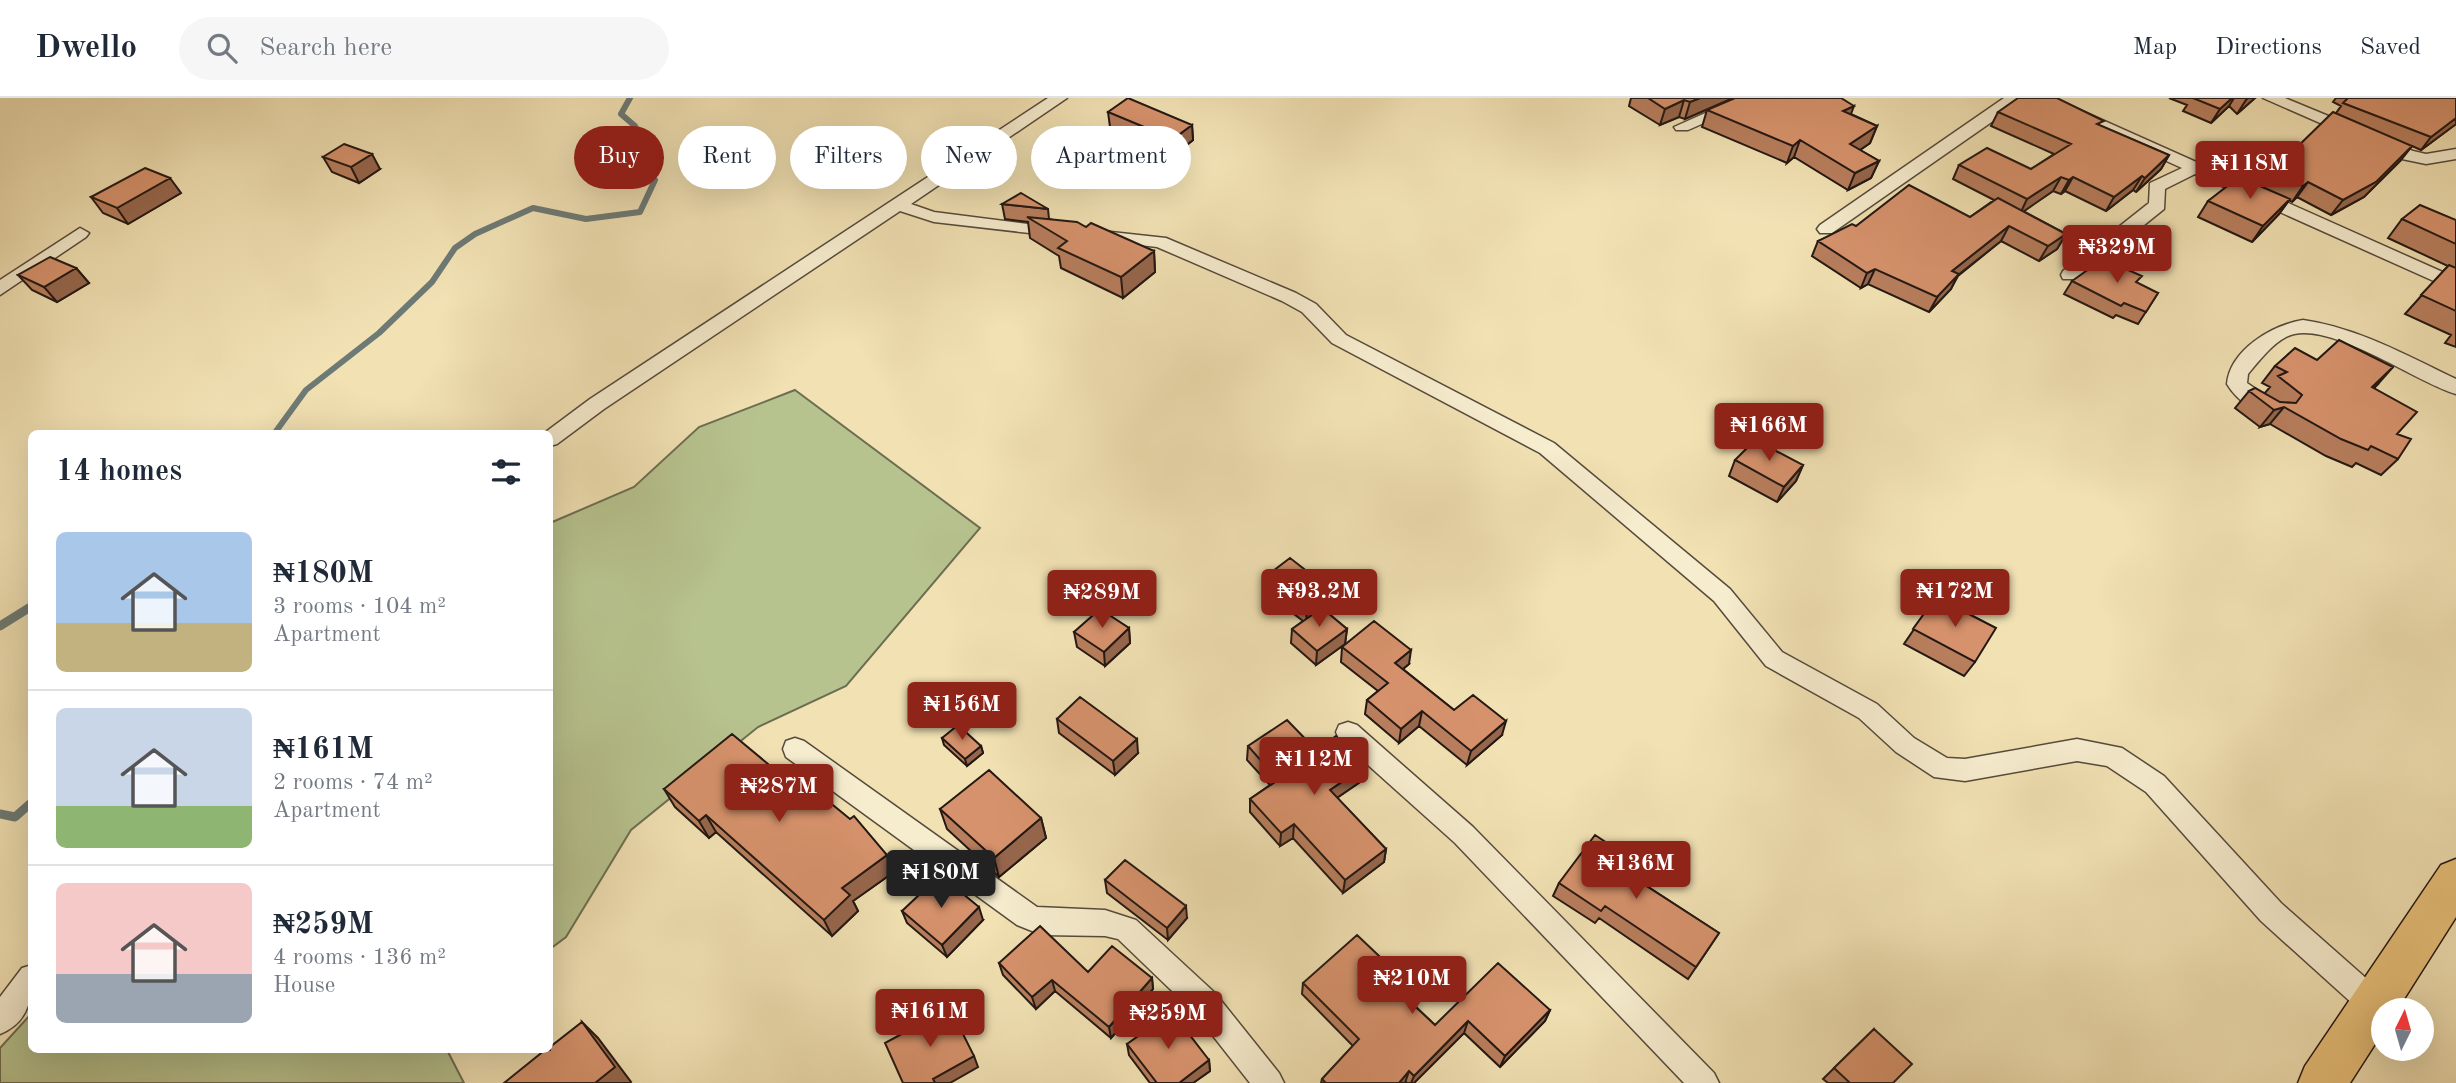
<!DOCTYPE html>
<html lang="en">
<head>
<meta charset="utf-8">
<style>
  :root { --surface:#fff; --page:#f6f6f7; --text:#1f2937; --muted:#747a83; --line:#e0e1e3; --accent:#8f2418 }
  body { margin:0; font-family:"Old Standard TT",serif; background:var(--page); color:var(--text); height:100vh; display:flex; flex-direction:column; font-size:26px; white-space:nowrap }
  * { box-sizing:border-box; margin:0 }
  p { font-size:23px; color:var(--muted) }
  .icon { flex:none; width:38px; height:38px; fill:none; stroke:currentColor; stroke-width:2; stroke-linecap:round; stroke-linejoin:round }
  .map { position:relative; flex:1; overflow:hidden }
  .panel { position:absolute; left:28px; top:332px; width:525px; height:623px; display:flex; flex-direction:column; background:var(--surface); border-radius:10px; box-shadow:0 7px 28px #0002 }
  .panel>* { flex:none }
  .guide { position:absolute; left:574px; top:28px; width:665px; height:63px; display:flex; gap:14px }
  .needle { width:46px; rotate:5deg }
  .buttons { position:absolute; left:2371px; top:900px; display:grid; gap:14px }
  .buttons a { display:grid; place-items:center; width:63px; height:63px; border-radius:50%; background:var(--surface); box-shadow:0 7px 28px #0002; font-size:35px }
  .price { position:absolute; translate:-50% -60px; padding:0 16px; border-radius:7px; background:var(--accent); color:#fff; font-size:23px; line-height:46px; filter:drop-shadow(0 2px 4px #0008) }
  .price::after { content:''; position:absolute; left:50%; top:42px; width:21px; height:16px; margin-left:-10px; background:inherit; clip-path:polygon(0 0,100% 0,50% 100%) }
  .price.on { background:#222; color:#fff }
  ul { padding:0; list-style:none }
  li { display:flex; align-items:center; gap:21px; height:175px; padding:0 28px }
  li+li { border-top:2px solid var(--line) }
  li span { display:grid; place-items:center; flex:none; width:196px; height:140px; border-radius:10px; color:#555 }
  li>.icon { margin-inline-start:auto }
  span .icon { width:84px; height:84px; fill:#fffc; stroke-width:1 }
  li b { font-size:30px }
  h2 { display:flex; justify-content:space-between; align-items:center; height:84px; padding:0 28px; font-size:30px }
  .pill { padding:0 24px; border-radius:32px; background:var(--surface); box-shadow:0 7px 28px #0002; font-size:24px; line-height:63px }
  .pill.on { background:var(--accent); color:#fff }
  header { display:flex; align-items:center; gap:42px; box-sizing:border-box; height:98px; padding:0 35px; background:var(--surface); border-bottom:2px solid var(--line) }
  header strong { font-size:33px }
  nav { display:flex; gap:38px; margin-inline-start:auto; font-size:24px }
  .search { width:490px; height:63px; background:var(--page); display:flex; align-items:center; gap:18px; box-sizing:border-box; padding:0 24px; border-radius:38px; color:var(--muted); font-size:26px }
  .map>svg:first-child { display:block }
  .green { fill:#b7c38f; stroke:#6d6e51; stroke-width:2 }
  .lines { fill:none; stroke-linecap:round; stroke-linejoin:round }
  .stream-far1 { stroke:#6d7a75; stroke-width:6 }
  .stream { stroke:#6d7a75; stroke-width:9 }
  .minor-casing { stroke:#564a3b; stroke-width:3 }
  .trunk-casing { stroke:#231813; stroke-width:3 }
  .minor { fill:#f6ecce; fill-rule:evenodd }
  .trunk { fill:#e8c07a; fill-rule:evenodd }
  .wall { fill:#b87e5d; stroke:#231813; stroke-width:2 }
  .shaded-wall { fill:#96664c; stroke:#231813; stroke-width:2 }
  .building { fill:#d6926c; stroke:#231813; stroke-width:2 }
</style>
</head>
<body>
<header>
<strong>Dwello</strong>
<div class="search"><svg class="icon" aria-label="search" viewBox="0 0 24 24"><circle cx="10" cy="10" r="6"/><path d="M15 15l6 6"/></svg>Search here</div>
<nav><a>Map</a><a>Directions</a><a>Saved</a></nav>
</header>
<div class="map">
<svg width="2456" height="985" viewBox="0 0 2456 985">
  <rect width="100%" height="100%" fill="#f1e1b3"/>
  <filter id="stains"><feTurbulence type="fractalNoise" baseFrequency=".00286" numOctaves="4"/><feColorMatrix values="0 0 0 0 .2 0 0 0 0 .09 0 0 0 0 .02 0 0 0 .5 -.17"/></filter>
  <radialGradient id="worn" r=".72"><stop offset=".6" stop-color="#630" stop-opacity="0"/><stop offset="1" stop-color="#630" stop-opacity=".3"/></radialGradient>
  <path class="green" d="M795,292l185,138 -134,158 -88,41 -127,103 -65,107 -16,12v-426l84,-36 65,-60z
    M31,916l1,36h415l17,33h-464v-35z"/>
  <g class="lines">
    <path class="stream-far1" d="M274,336l32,-44 73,-57 53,-51 23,-34 20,-14 58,-26 53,11 54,-7 15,-32 -20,-13 -33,-8 33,-33 -14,-12 9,-16"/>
    <path class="stream" d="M0,528l32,-20
      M0,716l15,3 17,-15"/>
    <defs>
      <path id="minor" d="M1048,0h19l-156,106 23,8 125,16 6,1 3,4 -3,4 -131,-15 -34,-11 -296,198 -47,35 -7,2v-12h-7l47,-35z
        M1739,0h22l-73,32h-12l-2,-3z
        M2004,0h49l403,180v13l-261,-117 -30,15 -1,20 -87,70h-14l-2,-4 2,-4 86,-68 1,-20 32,-15 -138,-62 -28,-1 -184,128h-12l-3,-4 3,-4z
        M2263,0h22l128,53 13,3 30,-5v10l-30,5 -24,-5z
        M80,130l9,5 -3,4 -86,58v-15z
        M1093,132l73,8 130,55 20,11 30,31 208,108 176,146 52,63 95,52 37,34 33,20 18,1 112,-20 45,9 42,28 117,127 103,91 4,10 -4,10 -10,4 -10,-4 -103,-93 -115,-129 -39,-26 -30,-5 -112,20 -31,-4 -38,-25 -37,-34 -93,-52 -52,-65 -174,-148 -208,-110 -30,-31 -20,-11 -125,-54 -70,-8 -3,-4 3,-4z
        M2303,222c55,8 103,35 153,59v15c-39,-11 -132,-78 -170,-57 -15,8 -27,24 -38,37l-1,9 32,22 3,5 -3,5c-19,5 -43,-16 -52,-31 3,-34 45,-59 76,-64z
        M1348,624l9,3 116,102 241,246 5,10h-35l-229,-240 -116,-104 -3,-7 3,-7z
        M795,640l9,3 233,166 68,3 31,10 79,73 64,80 5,10h-34l-55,-70 -77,-74 -13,-3 -63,-1 -25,-10 -231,-168 -3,-8 3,-8z
        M32,867c0,29 0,56 -32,69v-37l22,-29z"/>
      <path id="trunk" d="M2456,761v58l-59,93h-13v20l-34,53h-52l7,-17 136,-201z"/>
    </defs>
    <use href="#minor" class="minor-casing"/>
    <use href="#trunk" class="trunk-casing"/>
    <use href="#minor" class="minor"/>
    <use href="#trunk" class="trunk"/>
  </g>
  <path class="wall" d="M1631,0h102l-48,21 -6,-2 -19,8 -31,-19z
    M2169,0h86l-18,16 -8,-8 -18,17 -28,-12 4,-6z
    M2336,0h120v26l-35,26 -9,-4 -12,15 -36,36 -33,18 -34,-18 -5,5 -3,-2 -10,14 -27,28 -54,-25 10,-16 37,-22 9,-14 36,-11 46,-41 5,-7 -8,-4z
    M1707,12l144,4 26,12 -7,17 -10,7 19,11 -8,17 -23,12 -54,-33 -7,6 -85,-36z
    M1108,14l84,13 1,15 -19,15 -64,-28z
    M1998,14l103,14 68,29 -8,14 -25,23 -3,-2 -27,21 -41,-20 -4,3 -8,-3 -30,20 43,23 -9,15 -18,12 -38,-20 -43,35 -7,13 -22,23 -61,-28 -7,4 -49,-32 6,-15 38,-15 114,-9 24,-17 -41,-21 6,-14 72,4 23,-15 -63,-28z
    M323,59l57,12 -21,14 -27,-11z
    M181,95l-53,31 -25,-11 -12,-16z
    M1002,106l46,5 1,10 37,8 68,24 1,21 -32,26 -62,-30 -2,-12 -29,-18 -2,-16 -23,-3z
    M2402,121l54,1v127l-11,-4 6,-8 -46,-21 43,-48 -60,-28z
    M76,170l13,15 -32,19 -25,-12 -14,-15z
    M2072,183l86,12 -20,31 -22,-9 -3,3 -49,-24z
    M2317,262l61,24 -4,4 23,46 1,25 -17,16 -25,-12 -4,4 -26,-11 -56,-32 -10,3 -25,-19 14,-17 16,2 5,-6 -8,-4 13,-17z
    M1735,362l68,5 -7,16 -19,21 -48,-26z
    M1265,479l66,13 -1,15 -6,5 23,19 -2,15 -29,21 -25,-22 1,-14 11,-8 -38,-29z
    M1936,499l39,65 -11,14 -60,-32z
    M1129,530l1,15 -25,23 -28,-19 -3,-15z
    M1342,549l67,17 -6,5 51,41 48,25 -35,30 -48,-39 -20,17 -34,-29 2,-14 11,-9 -37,-29z
    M1057,621l81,34 -23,22 -56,-42z
    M942,640l39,8 2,7 -16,13 -23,-21z
    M1248,648l68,4 47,30 -26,18 49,51 -2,13 -41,31 -50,-55 -13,8 -30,-34v-13l20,-14 -23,-25z
    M792,686l102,88 -41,29 5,10 -26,25 -116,-104 -7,6 -34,-31 -11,-18z
    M940,711l101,9 5,20 -47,39 -52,-48z
    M1630,777l89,58 -31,46 -89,-61 -4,5 -42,-27 6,-13z
    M1105,782l82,38 -19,22 -61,-47z
    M902,813l81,9 -36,37 -40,-34z
    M999,865l153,15 1,11 -42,49 -56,-47 -19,18 -33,-34z
    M1398,876l-4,12 41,39 115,-15 -5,11 -45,46 -36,-34 -50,50h-7l-1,-1 -1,1h-84l1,-4 31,-33 -51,-52 1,-11z
    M1874,931l19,54h-65l-5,-4z
    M1127,946l82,16 1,11 -17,12h-43l-21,-28z"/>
  <path class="shaded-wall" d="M1700,0h33l-48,21 5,-17z
    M2232,0h2l-5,8 -18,17 9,-14z
    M2248,0h7l-18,16 9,-14z
    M1684,2l-5,17 -19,8 5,-16z
    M1854,8l-6,16 -5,-11z
    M2456,20v6l-35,26 10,-13z
    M1192,27l1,15 -19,15 -1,-16z
    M1877,28l-7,17 -26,18 6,-17z
    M1800,42l-6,17 -7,6 6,-17z
    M2412,48l-12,15 -36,36 -33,18 12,-15z
    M372,56l8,15 -21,14 -8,-16z
    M2169,57l-8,14 -25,23 9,-14z
    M1879,63l-8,17 -23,12 7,-17z
    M2142,78l-9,14 -27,21 8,-14z
    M2061,79l-8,14 -33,23 7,-15z
    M2073,79l-8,14 -4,3 8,-14z
    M170,80l11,15 -53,31 -11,-16z
    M2308,84l-11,15 -5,5 11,-16z
    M2290,101l-11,15 -27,28 11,-16z
    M2009,128l-8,15 -44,35 -6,13 -22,23 23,-41z
    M2066,136l-9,15 -18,12 9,-15z
    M1154,153l1,21 -32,26 -2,-21z
    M76,170l13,15 -32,19 -13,-15z
    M1875,171l-7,15 -7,4 6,-15z
    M2393,269l-15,17 -21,20 15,-17z
    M2284,309l-14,17 -10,3 14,-17z
    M1803,367l-7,16 -19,21 7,-15z
    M1331,492l-1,15 -24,19 1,-15z
    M1129,530l1,15 -25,23 -1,-14z
    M1347,531l-2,15 -29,21 1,-14z
    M1411,552l-2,14 -16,13 2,-14z
    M1422,613l-3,15 -20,17 2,-14z
    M1506,623l-4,14 -35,30 4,-14z
    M1137,641l1,14 -23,22 -2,-14z
    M981,648l2,7 -16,13 -2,-7z
    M1365,668l-2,14 -35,24 2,-14z
    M706,717l10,17 -7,6 -10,-17z
    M1041,720l5,20 -47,39 -5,-19z
    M1294,726l-1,14 -13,8 1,-13z
    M1386,751l-2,13 -41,31 2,-13z
    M887,757l7,17 -41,29 5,10 -26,25 -8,-16 18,-32z
    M1186,808l1,12 -19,22 -1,-12z
    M979,809l4,13 -36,37 -5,-12z
    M1398,876l-3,12 -8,8 2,-12z
    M1152,880l1,11 -42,49 -2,-11z
    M1052,882l3,11 -19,18 -4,-12z
    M1550,912l-5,11 -45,46 5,-11z
    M1468,923l-4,12 -50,50h-3l3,-7z
    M582,924l16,16 33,44 -1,1h-35z
    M974,958l4,11 -28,16h-15l-2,-4z
    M1209,962l1,11 -17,12h-14z
    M1409,973l-4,12h-6z"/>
  <path class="building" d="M1128,0l64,27 -19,14 -65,-27z
    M1648,0h52l-10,4 -6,-2 -19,9z
    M1735,0h106l13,8 -11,5 34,15 -27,18 29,17 -24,12 -55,-33 -7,6 -86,-36z
    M2018,0h39l47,23 -7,3 72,31 -24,23 -3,-2 -28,21 -41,-20 -4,3 -8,-3 -34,22 -68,-34 28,-17 44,21 40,-25 -73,-32z
    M2193,0h39l-12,11z
    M2348,0h108v20l-25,19 -88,-34z
    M2333,14l79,34 -36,36 -33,18 -35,-18 -5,4 -49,-21 22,-17 14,6z
    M344,46l28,10 -21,13 -28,-10z
    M145,70l25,10 -53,30 -26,-11z
    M2239,79l51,22 -27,27 -55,-25z
    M1909,87l61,32 28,-19 68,36 -18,12 -39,-20 -57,45 7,3 -22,23 -62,-28 -8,4 -49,-32 34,-17 4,2z
    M1021,95l27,16 -46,-5z
    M2420,107l36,15v24l-54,-25z
    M1027,119l50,5 9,5 5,-4 63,28 -33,26 -63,-29 9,-7z
    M50,159l26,11 -32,19 -26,-12z
    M2103,161l39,17 -6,6 22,11 -12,19 -22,-9 -3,3 -49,-25z
    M2449,167l7,3v43l-35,-16z
    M2339,242l54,27 -21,20 45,25 -20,22 14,5 -13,20 -27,-13 -3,4 -27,-11 -57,-32 -10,3 -25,-19 6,-3 25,14 16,1 6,-8 -24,-19 9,-4 -12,-6 20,-18 22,12z
    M1755,342l48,25 -19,22 -49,-27z
    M1290,460l41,32 -24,19 -42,-32z
    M1936,499l60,31 -21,34 -62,-33z
    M1322,510l25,21 -30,22 -25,-22z
    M1100,511l29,19 -25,24 -30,-20z
    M1374,523l37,29 -16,13 59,47 19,-15 33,26 -35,30 -49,-40 -21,18 -34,-29 21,-17 -46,-36z
    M1080,599l57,42 -24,22 -56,-42z
    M1287,622l29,30 20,-14 29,30 -35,24 56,59 -41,31 -51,-56 -13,9 -31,-34 28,-19 -30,-34z
    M958,627l23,21 -16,13 -23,-21z
    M732,636l60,50 8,-6 50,41 4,-3 33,39 -45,33 8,7 -26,25 -118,-105 -7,6 -35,-32z
    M989,672l52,48 -47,40 -54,-49z
    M1595,737l41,27 -8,12 91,59 -23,34 -91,-61 -4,5 -42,-28z
    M1125,762l61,46 -19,22 -62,-48z
    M940,777l39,32 -37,38 -40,-34z
    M1040,828l48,46 24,-26 40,32 -43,49 -57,-47 -20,17 -33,-34z
    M1357,837l41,39 -9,8 46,43 63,-62 52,47 -45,46 -37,-35 -54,55 -5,-5 -10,12h-73l-4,-4 37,-40 -56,-56z
    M950,910l24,48 -41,23 2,4h-32l-18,-40z
    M1172,914l37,48 -30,23h-22l-30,-39z
    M582,924l33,45 -20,16h-91l41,-33h5v-3z
    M1874,931l38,35 -19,19h-43l-16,-15z"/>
  <rect width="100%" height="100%" filter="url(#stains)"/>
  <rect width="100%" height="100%" fill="url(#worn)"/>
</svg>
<div class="buttons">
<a><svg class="needle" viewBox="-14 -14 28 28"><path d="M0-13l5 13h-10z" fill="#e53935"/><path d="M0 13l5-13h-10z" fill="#747a83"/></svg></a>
</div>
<b class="price" style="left:2250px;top:103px">₦118M</b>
<b class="price" style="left:2117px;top:187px">₦329M</b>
<b class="price" style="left:1769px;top:365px">₦166M</b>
<b class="price" style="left:1319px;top:531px">₦93.2M</b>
<b class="price" style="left:1955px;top:531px">₦172M</b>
<b class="price" style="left:1102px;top:532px">₦289M</b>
<b class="price" style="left:962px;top:644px">₦156M</b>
<b class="price" style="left:1314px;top:699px">₦112M</b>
<b class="price" style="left:779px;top:726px">₦287M</b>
<b class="price" style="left:1636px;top:803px">₦136M</b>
<b class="price on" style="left:941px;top:812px">₦180M</b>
<b class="price" style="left:1412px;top:918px">₦210M</b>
<b class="price" style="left:930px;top:951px">₦161M</b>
<b class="price" style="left:1168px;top:953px">₦259M</b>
<div class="guide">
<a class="pill on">Buy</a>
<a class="pill">Rent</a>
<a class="pill">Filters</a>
<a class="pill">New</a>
<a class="pill">Apartment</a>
</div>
<section class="panel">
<h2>14 homes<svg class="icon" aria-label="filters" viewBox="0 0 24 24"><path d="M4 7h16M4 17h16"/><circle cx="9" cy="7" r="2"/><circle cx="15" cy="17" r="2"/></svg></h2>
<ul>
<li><span style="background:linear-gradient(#a9c7e8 65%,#c2b280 0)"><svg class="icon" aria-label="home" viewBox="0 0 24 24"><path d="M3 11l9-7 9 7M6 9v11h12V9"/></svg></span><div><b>₦180M</b><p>3 rooms · 104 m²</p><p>Apartment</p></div></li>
<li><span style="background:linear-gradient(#c9d6e8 70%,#8fb573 0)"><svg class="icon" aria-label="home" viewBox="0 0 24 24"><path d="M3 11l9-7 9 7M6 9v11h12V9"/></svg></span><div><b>₦161M</b><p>2 rooms · 74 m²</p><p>Apartment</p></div></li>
<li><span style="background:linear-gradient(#f6c9c9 65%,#9aa5b1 0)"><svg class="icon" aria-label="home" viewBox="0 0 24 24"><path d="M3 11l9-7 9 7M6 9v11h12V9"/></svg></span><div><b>₦259M</b><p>4 rooms · 136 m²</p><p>House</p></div></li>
</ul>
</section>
</div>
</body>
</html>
